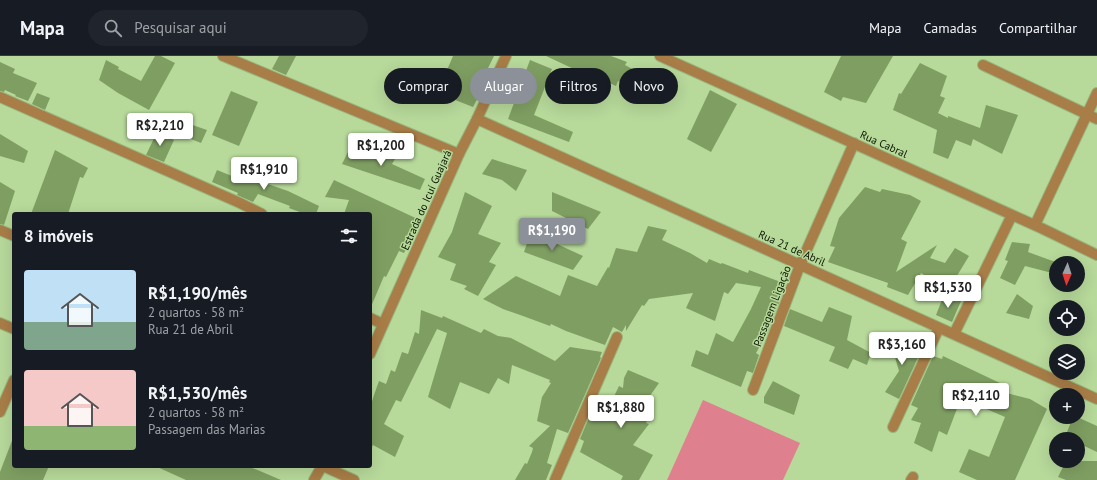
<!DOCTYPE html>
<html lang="pt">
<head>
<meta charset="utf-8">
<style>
  :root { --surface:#171b24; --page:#20242c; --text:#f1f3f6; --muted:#9ea1a6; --line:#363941; --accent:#8c9099 }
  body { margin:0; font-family:"PT Sans",sans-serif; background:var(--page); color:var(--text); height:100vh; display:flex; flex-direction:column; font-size:15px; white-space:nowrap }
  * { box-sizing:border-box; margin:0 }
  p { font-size:13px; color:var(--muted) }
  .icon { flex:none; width:22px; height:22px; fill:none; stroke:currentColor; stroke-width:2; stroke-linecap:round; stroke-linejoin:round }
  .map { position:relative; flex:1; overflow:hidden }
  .drawer { position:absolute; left:12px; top:156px; width:360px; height:256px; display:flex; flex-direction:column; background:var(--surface); border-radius:4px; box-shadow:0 4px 16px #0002 }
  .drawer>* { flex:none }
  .hud { position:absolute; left:384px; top:12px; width:380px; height:36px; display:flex; gap:8px }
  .needle { width:26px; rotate:183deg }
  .fabs { position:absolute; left:1049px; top:200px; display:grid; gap:8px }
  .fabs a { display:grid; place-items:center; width:36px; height:36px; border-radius:50%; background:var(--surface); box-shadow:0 4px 16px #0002; font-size:20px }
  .price { position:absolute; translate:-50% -34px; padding:0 9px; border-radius:4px; background:#fff; color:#222; font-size:13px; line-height:26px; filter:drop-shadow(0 1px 2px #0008) }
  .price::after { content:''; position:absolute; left:50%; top:24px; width:12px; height:9px; margin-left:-6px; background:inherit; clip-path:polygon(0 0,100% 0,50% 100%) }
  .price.on { background:var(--accent); color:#fff }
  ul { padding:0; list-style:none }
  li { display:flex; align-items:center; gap:12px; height:100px; padding:0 12px }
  li span { display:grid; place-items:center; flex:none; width:112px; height:80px; border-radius:4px; color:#555 }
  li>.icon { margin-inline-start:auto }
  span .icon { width:48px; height:48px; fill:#fffc; stroke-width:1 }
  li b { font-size:17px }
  h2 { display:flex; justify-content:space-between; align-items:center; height:48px; padding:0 12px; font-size:17px }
  .chip { padding:0 14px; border-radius:18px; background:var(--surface); box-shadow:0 4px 16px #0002; font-size:14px; line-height:36px }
  .chip.on { background:var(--accent); color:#fff }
  header { display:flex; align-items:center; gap:24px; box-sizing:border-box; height:56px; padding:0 20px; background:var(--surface); border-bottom:1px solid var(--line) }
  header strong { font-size:19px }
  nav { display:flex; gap:22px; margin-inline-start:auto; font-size:14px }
  .search { width:280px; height:36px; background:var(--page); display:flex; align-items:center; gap:10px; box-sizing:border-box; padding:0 14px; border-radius:22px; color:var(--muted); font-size:15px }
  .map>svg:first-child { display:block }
  .green { fill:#df808e }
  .building { fill:#7f9f62 }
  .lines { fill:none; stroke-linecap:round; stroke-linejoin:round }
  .minor-casing { stroke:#98b67e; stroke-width:12 }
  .tertiary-casing { stroke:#98b67e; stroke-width:12 }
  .minor { stroke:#a87d47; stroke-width:10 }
  .tertiary { stroke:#a87d47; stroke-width:10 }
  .labels { text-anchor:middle; stroke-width:3; stroke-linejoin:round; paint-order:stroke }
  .street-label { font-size:11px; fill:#0a1601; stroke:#b7d99a }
</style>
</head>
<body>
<header>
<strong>Mapa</strong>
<div class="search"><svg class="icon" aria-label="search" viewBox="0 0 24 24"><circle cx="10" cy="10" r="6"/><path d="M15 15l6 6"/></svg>Pesquisar aqui</div>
<nav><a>Mapa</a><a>Camadas</a><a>Compartilhar</a></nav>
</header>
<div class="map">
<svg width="1097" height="424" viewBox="0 0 1097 424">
  <rect width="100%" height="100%" fill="#b7d99a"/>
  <path class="green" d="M703,344l97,43 -17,37h-116z"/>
  <path class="building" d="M155,0h6l14,7 -26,47 -31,-17 -19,-13 7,-20 13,7 -1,2 23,12z
    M279,0h17l-10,19 -14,-6z
    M453,0h41l-17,34 4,2 -8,15 -23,-9 -1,3 -13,-5z
    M546,0h65l16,6 -2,3 20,11 -6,12 -21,-7 -2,5 -25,-11v2z
    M841,0h52l-27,47 -23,-6 -2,4 -17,-9z
    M530,4l22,9 -18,46 39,17 -4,10 -61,-23z
    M0,6l15,7 -2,4 24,10 -9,18 -13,-5 1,-1 -11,-5 -1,2 -4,-1z
    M920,7l27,13 -7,20 5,2 -7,15 10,5v-2l32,12 6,-23 32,10 -16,39 -29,-15 -2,7 -15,-6 -8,19 -15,-6 4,-23 -44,-20 6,-17 2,1z
    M710,34l27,14 -26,48 -24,-13z
    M231,35l27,11 -19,44 -27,-11z
    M37,37l13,5 -5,12 -13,-6z
    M178,64l29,10 -6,13 -28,-11z
    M157,76l17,8 -10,22 -18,-7z
    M0,78l28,17 -4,12 -24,-7z
    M351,90l15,4 2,-3 27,12 -3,5 33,15 -5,11 -78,-26z
    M55,94l33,18 -5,10 -3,-1 -12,37h-37z
    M492,103l35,11 -11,21 -14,-11 -20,-6z
    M251,112l11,6 -3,7 29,10 31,15 -3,8h-11l-16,-6 1,-2 -32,-12 -5,8 -16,-7 1,-2 -26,-11 5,-12 27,11z
    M334,124l88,41 -9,20 -2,-1 -7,13 -5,-2 -13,26 -2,-1 -14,33v-95h-26l5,-14 -24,-3z
    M0,126l15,9 -11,34 -4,-1z
    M865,131l15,5 2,-3 28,6 11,6 -20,38 6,3 -11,30 41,-27 -7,13 15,5 10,-15 14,8 -20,33 -28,-16 -13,22 -21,-8 1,-4 -60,-21 7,-15 -5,-1 9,-28z
    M465,136l27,14 -14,28 23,9 -12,19 7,3 -18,31 -14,-7 3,-3 -17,-6 6,-16 -18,-7 14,-25z
    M552,136l49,20 -13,17 -36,-18z
    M648,170l19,4 -5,10 28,13 17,10 2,-4 12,5 1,-1 26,10 1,-3 37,14 -18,48 -12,21 3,2 -6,18 -6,-2 -6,16 -50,-21 5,-16 12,5 8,-22 17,9 18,-33 10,-22 -25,-4 -8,11 -4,-2 -9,29 -29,-13 7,-15 -44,6 -5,7 -2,-1 -16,26v-6l-4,7 -9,-5 -8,18 -39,-14 -15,-7 -1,2 -27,-10 -20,-7 -20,-10 33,-23 44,20 8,-21 29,11 11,-19 1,1 7,-20 21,4z
    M531,176l52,24 -10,14 -49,-18z
    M1012,186l18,2 -2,8 30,11h-2v11l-31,-8 -10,19 -15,-7 8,-17 -3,-1z
    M1017,238l16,12 -4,13 -23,-6z
    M943,241l18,4 -9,21 -16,-7z
    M829,251l23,9 -5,24 24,13 -4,12 -14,-6 -5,10 -19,-8 6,-14 -51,-21 6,-17 32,13z
    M421,254l21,8 1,-2 38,17 3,-4 14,7 13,2 44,23 15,-14 32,5 -2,5 1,1 -33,75 -11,-4 -10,34 5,2 -6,15h-31l10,-17 2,1 5,-12 1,-4 -4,-2 21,-20 -13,-5 5,-24 9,-14 -2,-1 1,-2 -38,-15 -3,19 -11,-6 -9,16 -29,-12 -10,27 -22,-12 19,-64 -10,-4 -36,73 -5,-2 -12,24 20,12 -9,21 -22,-12 -3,6v-43l4,-13 5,-14 7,3 5,-14 4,2 7,-20 6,2 7,-22 4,2z
    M889,281l32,14 -22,48 -14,-7 14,-21z
    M933,300l9,3 1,-3 59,28 -3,7 31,8 17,10 -32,71h-38l-18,-8 10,-23 20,8 16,-40 -44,-19 -14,37 -8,-4 -7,21 -18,-9 7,-20 -10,-3 7,-12 -7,-3z
    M628,314l31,13 -12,17 7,4 -8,19 3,1 -16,21 20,10 -14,25h-18l2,-4 -43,-24 4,-11 -4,-2 15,-36 13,6 11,-23 4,2 1,-10z
    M773,325l27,14 -6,20 -30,-12v-6z
    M1073,361h4l20,9v26l-19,-9v-4h-9l-4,-2z
    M13,382l1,28h35l-6,14h-43v-8z
    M1066,405h31v19h-31l-8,-3z
    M155,410h93l33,14h-95z"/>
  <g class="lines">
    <defs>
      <path id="minor" d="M223,0l236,98
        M660,0l381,172 56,27
        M983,9l114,54
        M0,41l240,106 22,11
        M477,63l620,280
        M1035,169l62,-132
        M0,174l14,6
        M370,262l13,6
        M954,278l58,-119
        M753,334l47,-125 54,-122
        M0,356l14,-32
        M893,371l46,-99
        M323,410l31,14
        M314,424l8,-14
        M555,424l62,-143
        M911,424l2,-3"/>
      <path id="tertiary" d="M0,267l14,6
        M370,298l89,-200 18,-35 29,-63"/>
    </defs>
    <use href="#minor" class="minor-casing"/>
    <use href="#tertiary" class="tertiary-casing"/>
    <use href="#minor" class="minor"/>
    <use href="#tertiary" class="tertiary"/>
  </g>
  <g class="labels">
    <g class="street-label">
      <text transform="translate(884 88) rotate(24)" y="4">Rua Cabral</text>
      <text transform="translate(426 144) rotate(-66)" y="4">Estrada do Icuí Guajará</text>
      <text transform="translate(792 192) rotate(24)" y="4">Rua 21 de Abril</text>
      <text transform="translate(772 250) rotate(-69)" y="4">Passagem Ligação</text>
    </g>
  </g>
</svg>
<div class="fabs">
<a><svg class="needle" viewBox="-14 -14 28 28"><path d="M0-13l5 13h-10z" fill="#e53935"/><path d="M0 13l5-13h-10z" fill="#9ea1a6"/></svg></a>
<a><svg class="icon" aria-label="locate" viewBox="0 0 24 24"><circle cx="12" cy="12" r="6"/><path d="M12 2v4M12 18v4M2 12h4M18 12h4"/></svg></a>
<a><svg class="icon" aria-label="layers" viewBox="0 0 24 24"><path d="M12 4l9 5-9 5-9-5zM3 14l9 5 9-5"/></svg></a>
<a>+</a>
<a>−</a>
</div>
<b class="price" style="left:160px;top:91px">R$2,210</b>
<b class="price" style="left:381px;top:111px">R$1,200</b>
<b class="price" style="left:264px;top:135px">R$1,910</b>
<b class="price on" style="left:552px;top:196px">R$1,190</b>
<b class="price" style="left:948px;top:253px">R$1,530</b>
<b class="price" style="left:902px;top:310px">R$3,160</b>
<b class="price" style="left:976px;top:361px">R$2,110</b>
<b class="price" style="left:621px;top:373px">R$1,880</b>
<div class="hud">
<a class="chip">Comprar</a>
<a class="chip on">Alugar</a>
<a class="chip">Filtros</a>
<a class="chip">Novo</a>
</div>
<section class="drawer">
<h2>8 imóveis<svg class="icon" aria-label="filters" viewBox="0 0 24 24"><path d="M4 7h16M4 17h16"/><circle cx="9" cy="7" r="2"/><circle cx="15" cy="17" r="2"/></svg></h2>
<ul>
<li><span style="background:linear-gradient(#bfe0f5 65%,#7fa58c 0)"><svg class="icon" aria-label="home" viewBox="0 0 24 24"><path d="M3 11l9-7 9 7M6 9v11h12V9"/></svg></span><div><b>R$1,190/mês</b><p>2 quartos · 58 m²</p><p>Rua 21 de Abril</p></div></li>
<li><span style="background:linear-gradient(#f6c9c9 70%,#8fb573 0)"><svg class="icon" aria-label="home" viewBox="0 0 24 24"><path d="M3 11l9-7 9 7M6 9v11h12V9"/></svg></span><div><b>R$1,530/mês</b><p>2 quartos · 58 m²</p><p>Passagem das Marias</p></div></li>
</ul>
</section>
</div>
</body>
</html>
